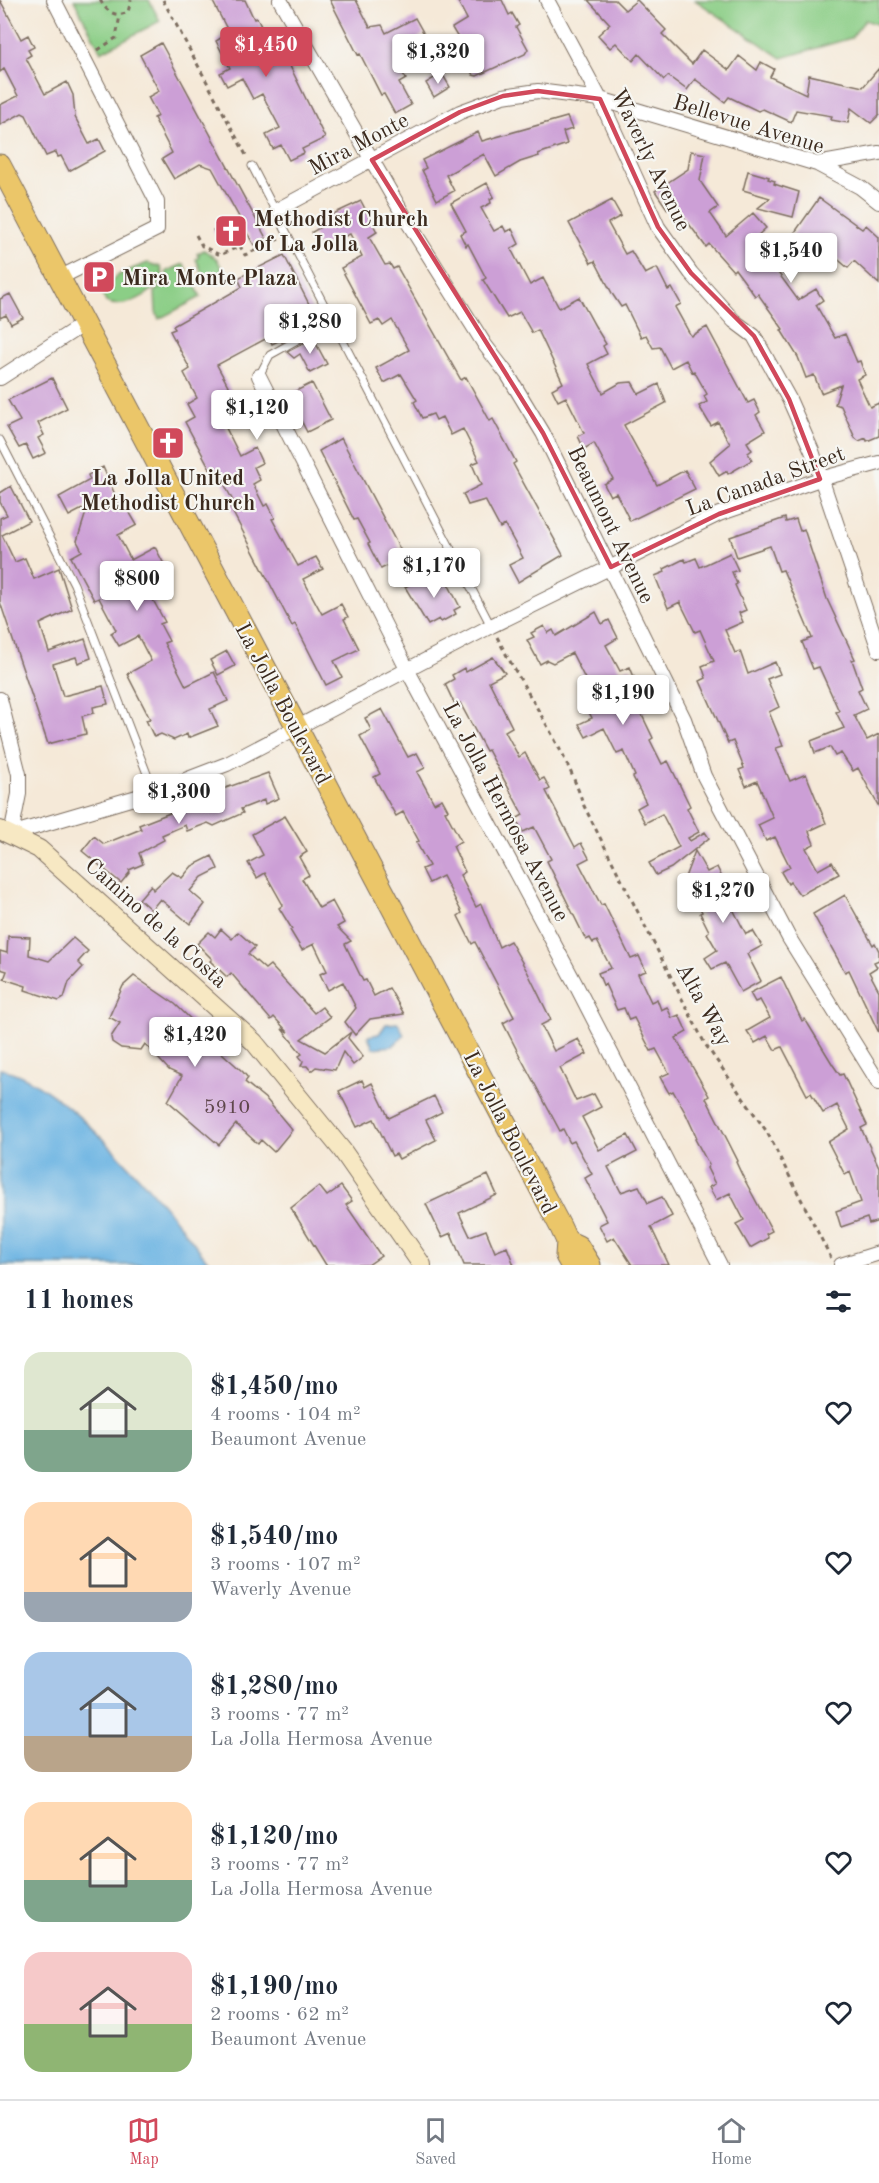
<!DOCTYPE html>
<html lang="en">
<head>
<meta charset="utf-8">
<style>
  :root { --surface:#fff; --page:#f6f6f7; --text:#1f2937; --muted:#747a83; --line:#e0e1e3; --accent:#d1495b }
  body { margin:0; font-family:"Old Standard TT",serif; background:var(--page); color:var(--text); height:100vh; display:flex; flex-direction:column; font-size:22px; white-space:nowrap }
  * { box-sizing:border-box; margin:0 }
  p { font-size:20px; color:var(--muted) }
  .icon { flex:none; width:33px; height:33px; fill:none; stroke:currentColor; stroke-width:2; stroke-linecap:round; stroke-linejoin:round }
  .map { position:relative; height:1265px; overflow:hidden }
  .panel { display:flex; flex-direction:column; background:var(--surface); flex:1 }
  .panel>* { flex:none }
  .price { position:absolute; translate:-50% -51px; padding:0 14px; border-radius:6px; background:#fff; color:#222; font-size:20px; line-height:39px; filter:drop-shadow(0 2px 3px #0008) }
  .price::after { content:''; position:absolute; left:50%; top:36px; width:18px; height:14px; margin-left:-9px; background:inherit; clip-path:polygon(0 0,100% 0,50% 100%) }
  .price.selected { background:var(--accent); color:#fff }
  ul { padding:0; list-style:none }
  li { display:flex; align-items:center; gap:18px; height:150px; padding:0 24px }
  li span { display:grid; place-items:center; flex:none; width:168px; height:120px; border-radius:18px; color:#555 }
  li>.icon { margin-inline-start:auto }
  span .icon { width:72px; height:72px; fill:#fffc; stroke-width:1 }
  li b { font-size:26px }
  h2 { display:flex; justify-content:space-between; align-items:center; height:72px; padding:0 24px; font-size:26px }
  .tab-bar { display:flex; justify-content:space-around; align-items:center; height:84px; border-top:2px solid var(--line); background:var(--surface); font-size:16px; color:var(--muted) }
  .tab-bar a { display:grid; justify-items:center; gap:3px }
  .tab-bar .selected { color:var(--accent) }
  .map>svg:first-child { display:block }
  .green { fill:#8bce86; stroke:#637c52; stroke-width:1.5 }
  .water { fill:#6ab3e2; stroke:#526e80; stroke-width:1.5 }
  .building { fill:#cc9fd6 }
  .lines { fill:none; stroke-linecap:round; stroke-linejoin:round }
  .lane-casing { stroke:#7c6d5f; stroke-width:9 }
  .street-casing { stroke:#7c6d5f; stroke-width:16 }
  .secondary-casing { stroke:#7c6d5f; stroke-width:20 }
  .primary-casing { stroke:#7c6d5f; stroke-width:23 }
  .path { stroke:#7c6d5f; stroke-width:3; stroke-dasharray:4.5 4.5; stroke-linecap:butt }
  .lane { stroke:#fff; stroke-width:7 }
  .street { stroke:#fff; stroke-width:14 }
  .secondary { stroke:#f7e8c3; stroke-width:18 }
  .primary { stroke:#ebc669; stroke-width:21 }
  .marked { fill:none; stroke:#d1495b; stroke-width:4.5; stroke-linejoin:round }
  .labels { text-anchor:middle; stroke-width:4.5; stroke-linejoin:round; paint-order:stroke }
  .number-label { font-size:20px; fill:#5f474c }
  .street-label { font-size:22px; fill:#3b2a1e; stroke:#f6f6f2 }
  .poi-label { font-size:22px; font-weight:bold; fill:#3b2a1e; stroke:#f6f6f2; text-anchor:start }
</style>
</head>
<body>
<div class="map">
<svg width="879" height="1265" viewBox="0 0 879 1265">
  <rect width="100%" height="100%" fill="#f6f6f2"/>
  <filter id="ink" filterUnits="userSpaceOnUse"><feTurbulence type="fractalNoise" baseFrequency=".0167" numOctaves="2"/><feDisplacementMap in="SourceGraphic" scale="12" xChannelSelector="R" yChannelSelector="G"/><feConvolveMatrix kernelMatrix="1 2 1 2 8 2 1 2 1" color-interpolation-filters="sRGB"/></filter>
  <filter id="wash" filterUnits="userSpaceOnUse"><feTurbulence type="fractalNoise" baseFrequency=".008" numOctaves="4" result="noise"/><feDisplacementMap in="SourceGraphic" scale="24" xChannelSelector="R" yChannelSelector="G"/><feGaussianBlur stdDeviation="1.35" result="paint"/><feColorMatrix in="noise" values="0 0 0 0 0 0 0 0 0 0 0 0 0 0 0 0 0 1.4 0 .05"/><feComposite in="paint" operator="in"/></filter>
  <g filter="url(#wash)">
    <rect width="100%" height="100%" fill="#f5e9d8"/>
    <path class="green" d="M74,0h75l11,21 -59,31z
      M695,0h184v25l-14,-5 -14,18 -69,20z
      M204,250l13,9 6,12 -18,8 -9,-20 3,-2 -2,-3z
      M148,263l13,4 2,10c-8,16 -40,34 -57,25l-4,-8c5,-18 30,-25 46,-31z
      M184,264l17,33 -42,22 -3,-7 -1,-21 10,-8 2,-12z"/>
    <path class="water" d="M398,1023l6,12 -11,11 -20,2 -5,-12 11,-2 7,-10z
      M0,1069c64,10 172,144 211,196h-211z"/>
    <g id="blocks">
      <path class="building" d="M0,0l21,39 7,-4 6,12 -6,3 3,5 -5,3 19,36 22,-12 6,13 2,22 14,27 10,-5 6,12 -36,20 -8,-15 -3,1 -2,-5 -10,4 -20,-41 -4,-2 -22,12v-20l18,-9 -14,-27 -4,3z
        M212,0h33l9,19 3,-1 21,44 8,-4 39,80 -23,11 2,4 -15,7 -8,-15 -8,4 -7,-14 14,-7 -18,-34 -9,5 -11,-21 -15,8 -7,-13 10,-5 -14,-27 13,-8z
        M330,0h26l14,27 12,-2 4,8 29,-15 9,16 -6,4 5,9 -26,16 9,16 -7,4 12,22 -16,9 -11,-20 -3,1 -21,-41 -2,1z
        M457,0h45l7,15 3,-2 7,12 -3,2 12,22 -3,5 -48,22 -4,-1 -6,-12 3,-5 -18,-30 15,-9z
        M588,0h27l10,10 12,-10 29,30 -4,4 30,30 10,-14 27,20 10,-14 18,14 4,-8 13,7 -4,8 36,17 3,-19 54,12 16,-19v47l-8,8 -20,-15 -3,15 -17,-3 1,-4 -36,-6 -5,12 -28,-13 -5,2 -29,-14 -4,5 -30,-23 -8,11 -19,-14 -4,4 -25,-26 -6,7 -17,-18 -6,5 -12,-13 12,-11z
        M161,43l105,195 -12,7 -7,-12 -25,13 -9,-16 26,-13 -27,-49 -12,-4 -26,15 -12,-20 10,-6 -18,-35 4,-2 -10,-19 11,-6 -19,-36z
        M439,75h4l7,12 -16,10 -8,-14z
        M567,117l5,12 -9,3 4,12 -29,10 1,2 -19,6 -24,14 -12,-22 -38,21 8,16 -17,9 -15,-30 4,-2 -4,-8 56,-28 4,9z
        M691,151l14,3 -5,27 18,26 -8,6 16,23 27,-23 13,15 -10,9 15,17 15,-9 33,-47 43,31 4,-4 13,12v47l-25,-23 -6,7 -14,-12 -4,5 -21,-15 -33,24 22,30 18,-11 7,11 -7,5 19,33 10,-4 12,28 3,-1 5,14 -8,4 13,28 9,-4v33l-12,5 -1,-3 -7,3 -4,-3 -14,-32 -6,-2 6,-19 -20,8 -7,-18 -8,3 -8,-21 -17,-27 2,-1 -25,-35 -3,2 -20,-27 -2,2 -24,-27 -3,3 -31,-42 -7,5 -13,-19 33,-22z
        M748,171l21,6 -1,2 7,2 -1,3 25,8 -6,25 -35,-9 12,-10 -27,-8z
        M487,183l7,14 -4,2 1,4 -10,5 13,23 9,-5 3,6 6,-3 7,15 -8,5 19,36 13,-7 16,30 20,-11 16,29 11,18 -3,2 4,8 -19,10 15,29 17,-10 12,-1 7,12 20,-10 7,19 -42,22 33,60 28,-15 10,19 -65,32 -14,-28 -6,3 -6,-12 9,-5 -19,-36 -10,6 -6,-13 6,-3 -18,-36 -8,4 -6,-12 11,-6 -25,-53 -6,3 -12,-21 -13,6 -24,-38 3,-2 -18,-34 -2,2 -6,-12 6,-3 -15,-28z
        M612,200l9,16 -13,7 17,31 6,-3 14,23 12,-6 11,22 4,-2 9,16 -6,3 16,29 16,-9 41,76 6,-3 6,12 -4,3 9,16 -18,11 5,8 -4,3 4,7 -24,14 -1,-3 -8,5 -9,-15 20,-17 -12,-22 -7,4 -12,-20 8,-4 -3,-6 3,-2 -13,-23 -2,1 -6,-12 -15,8 -11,-21 -7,1 -7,-13 -5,2 -16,-32 -4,2 -8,-12 -18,-34 -4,2 -22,-40z
        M361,201l16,31 -8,5 16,28 5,-1 3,5 4,-2 64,113 5,-3 24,44 3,-2 23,43 -3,2 50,91 -45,27 -9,-17 14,-7 -18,-33 -5,3 -15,-28 -17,5 -5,-11 18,-9 -9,-21 7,-3 -16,-32 -12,6 -9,-18 -6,3 -3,-6 -11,4 -8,-16 3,-2 -16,-26 -17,9 -8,-15 33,-18 -17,-30 -9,6 -4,-6 -8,4 -30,-56 21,-11 -12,-23 -31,13 -7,-15 11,-6 -3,-6z
        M284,255l29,57 -11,6 6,10 -26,14 -2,-2 -8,4 -3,-7 -52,28 17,32 -11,5 10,20 -8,4 15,30 15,-8 7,15 -8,4 6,13 -7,4 11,22 4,-2 7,14 -3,1 26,47 18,-9 7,12 -20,10 19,35 19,-10 7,13 -4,2 15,30 -25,12 8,16 -16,8 -31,-61 -3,2 -64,-123 5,-2 -14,-27 -5,2 -29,-54 9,-5 -7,-13 10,-6 -13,-25 6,-4 -20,-38 5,-2 -2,-3 69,-39 -4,-9z
        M10,294l13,24 -12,6 -5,-9 -6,3v-19z
        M313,338l14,26 -17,9 -10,-19 -6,4 -7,-6z
        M52,378l15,30 -29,15 6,12 -6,3 8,15 -13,6 -7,-14 -7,3 -12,-21 13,-6 -12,-21z
        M312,383l19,37 -24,12 -19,-37z
        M341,438l63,119 -23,12 -13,-25 2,-1 -13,-24 -3,1 -35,-69z
        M103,467l19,44 5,-3 10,17 -19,10 13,25 24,-13 12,23 -16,8 9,16 -8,4 13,24 -5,2 9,17 -5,2 22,43 28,-14 14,29 -18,8 8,17 -30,12 -1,-4 -13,6 -13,-6 -7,3 -8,-17 4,-1 -23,-45 24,-13 -13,-25 -19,10 -8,-13 5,-3 -17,-32 -5,2 -23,-43 11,-6 -5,-10 11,-35 -19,10 -10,-19 31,-17 -2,-5z
        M11,486l18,35 -27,14 13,27 10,-4 9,21 25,-11 13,41 -32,15 9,28 36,-13 6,19 -13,5 -2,-6 -23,7 10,32 40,-10 5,18 -15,3 1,6 -12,3 4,18 -38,10 -48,-142v-84l7,-3 -7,-13v-9z
        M785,518l1,4 10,-3 4,12 4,-2 23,70 28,60 -3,1 10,28 -4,2 9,19 -13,6 13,25 12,-6v73l-21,-39 -5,3 -12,-18 -6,3 -5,-9 -15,6 -4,-12 33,-13 -8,-16 3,-1 -20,-44 -6,2 -11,-27 10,-4 -29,-68 -4,1 -9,-25 -33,11 -7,-20z
        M730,553l8,17 -6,2 5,12 -2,1 11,25 -7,3 4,9 -18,8 10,23 5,-2 8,23 27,-12 5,12 -13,5 12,28 -10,5 14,34 -7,2 14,33 16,-7 20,49 -17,8 5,13 -8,4 12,22 14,-8 7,12 -39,21 -10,-13 -2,2 -7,-12 9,-5 -15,-30 -9,4 -8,-16 15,-7 -16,-37 -11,5 -7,-16 5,-2 -11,-27 -5,2 -28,-62 6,-3 -4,-12 12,-5 -14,-31 -5,2 -15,-30 -12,6 -13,-32 10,-4 -1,-3 20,-10 2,3 10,-4 4,9z
        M443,574l17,33 -6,3 2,4 -15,8 -2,-3 -11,6 -23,-38 22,-12 3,6z
        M596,612l6,12 7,-4 9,18 -12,7 14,26 10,-4 17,43 -6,3 12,25 -3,2 12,24 6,-3 22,45 -3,2 12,24 -11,6 2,3 15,-9 4,6 -38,30 -15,7 -7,-12 30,-16 -17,-33 -17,9 -8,-15 9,-5 -13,-26 2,-1 -11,-25 -7,3 -13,-26 -18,9 -7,-13 13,-6 -9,-17 5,-4 -3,-5 5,-3 -18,-36 -19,10 -6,-3 -7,4 -13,-24 7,-3 -3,-4 13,-7 4,7 5,-3 3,6z
        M227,651l8,15 -17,9 -8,-15z
        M493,657l12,16 -16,8 23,46 -7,4 14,26 6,-4 15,27 4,-2 6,11 -4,2 29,56 6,-4 8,15 -10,5 22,42 3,-1 27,55 8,-3 7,15 -8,3 13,28 6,-3 4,11 6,-3 5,11 7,-3 8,17 -11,6 33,58 -3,2 32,63 -2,1 6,13 30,56 -6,3 2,4 -18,10 -14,-24 8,-4 -14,-27 -14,7 -7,-13 6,-3 -8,-16 2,-3 -14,-26 2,-1 -11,-24 -13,-23 -4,2 -9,-16 9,-4 -13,-24 -5,2 -17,-33 -5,2 -5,-12 -7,2 -12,-26 -2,1 -5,-12 13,-5 -14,-27 -4,2 -3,-5 -4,2 -39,-79 4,-2 -17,-32 -11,5 -7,-13 7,-4 -35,-65 -2,1 -26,-48 -5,2 -10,-21 9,-5 -2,-4 12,-7 2,4z
        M382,709l26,48 9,-4 8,15 -8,4 17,31 8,-4 6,11 -3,1 16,30 -8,5 12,26 -5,3 16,32 5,-3 18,43 11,-6 18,32 23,47 -10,5 13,26 24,-12 9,15 -27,14 16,33 18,-7 7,13 -19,10 17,33 29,-15 9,17 -29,15 13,25 18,-6 9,17 14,-6 10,19 -21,11 18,38h-37l-18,-28 -7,4 -8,-16 8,-4 -22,-43 7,-4 -18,-33 -4,2 -7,-14 -3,2 -38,-71 -19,-37 11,-6 -39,-75 -3,2 -14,-28 4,-3 -19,-37 -14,7 -7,-14 7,-3 -13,-24 3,-1 -16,-29 -7,4 -22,-39 6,-3 -20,-38 11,-6 -6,-12z
        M268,773l11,25 -14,6 -1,-4 -23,9 2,4 -29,13 -6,-3 -21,8 -2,-6 -23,10 2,5 -25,13 4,11 -14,6 1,2 -9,11 -39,-32 12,-15 10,8 37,-15 -2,-4 72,-28 9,-7z
        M285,816l22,36 -8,5 10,18 -7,4 17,29 13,-7 12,22 -7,4 14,14 -6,3 18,37 3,-1 8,16 15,-8 15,26 -34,5 -15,16 -10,-13 11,-14 -13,-26 -15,8 -8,-16 7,-3 -13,-27 -12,6 -12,-20 2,-1 -13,-21 4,-3 -18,-32 -8,5 -9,-15 15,-8 -11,-21z
        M695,851l12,21 10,-5 19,40 -3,2 13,25 7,-3 9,15 -15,8 14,27 -20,11 -16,-29 -13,6 -7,-11 12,-8 -10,-17 2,-2 -9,-18 2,-1 -18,-32z
        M212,856l6,13 -16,8 -12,14 15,13 -15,20 -30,-25 -9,11 -12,-11 12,-14 2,5 19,-18 10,6 10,-12z
        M845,895l28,50 2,-2 4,8v9l-5,2 3,5 -8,5 10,19v42l-30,-63 -4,2 -32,-58z
        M221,929l11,10 6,-7 17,15 -7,7 17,15 5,-4 44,48 8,-6 8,10 -29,22 24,13 26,-20 -3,6 15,19 -10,8 -10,-13 -8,18 -19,-3 -5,4 -4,-5h-6l2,-5 -4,-5 3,-2 -20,-25 6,3 -14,-15 -3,3 -40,-47 -4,4 -17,-16 2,-2 -15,-15 12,-12 6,5z
        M8,936l22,1 -1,18 20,6 24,-23 15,13 -10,11 5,5 -14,15 -5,16 -5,3 -34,-11 1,-4 -22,-7 3,-8 -7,-2v-18l7,2z
        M134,976l41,28 22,21 -7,8 19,16 4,-4 30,27 5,6 -3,4 22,18 25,30 -18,22 -13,-12 -3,4 -22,-20 -17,21 -51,-44 14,-25 -13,-6 -24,-26 -4,6 -20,-2 -9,-6 -1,-5 9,-14 -11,-6 14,-31z
        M781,977l21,44 3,-2 28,46 7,10 3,-1 24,51 -6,3 18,39v54l-10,3 -2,-6 -26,9 -5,-16 25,-9 -11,-30 -5,3 -17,-33 21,-13 -12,-24 -14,8 -12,-20 -4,2 -25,-48 -7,3 -8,-14 -12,7 -8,-12 23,-13 -10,-18 -5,2 -5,-9z
        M362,1080l3,7 7,-4 17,35 45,-22 8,16 -16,8 10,20 -37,19 -3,-5 -4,2 -18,-37 -17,8 -18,-36z
        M488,1175l9,20 -38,18 11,23 16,-6 9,22 12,-5 7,18h-50l-13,-32 -9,4 -16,-33z
        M319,1186l8,10 14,-10 11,15 -6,4 35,51 -13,9h-42l-35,-57z"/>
    </g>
  </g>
  <g filter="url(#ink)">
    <use href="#blocks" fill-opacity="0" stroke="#7c6d5f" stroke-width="1.5"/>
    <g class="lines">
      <defs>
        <path id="lane" d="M252,166l239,460
          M259,376l11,-21 63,-35
          M0,440l74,144 80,208"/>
        <path id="street" d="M54,0l103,202v27l-98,49
          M280,0l124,216 81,129 23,30 35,58 141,286 20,57 85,162 90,145
          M547,0l53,99 58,128 33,46 43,48 20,15 35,63 23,52 67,199
          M817,164l62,-11
          M277,210l183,-98 43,-16 35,-5 62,8 217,65 43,23 19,15
          M259,376l149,295 168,314 144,280
          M0,378l82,-53
          M0,699l19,75v20l-8,40 143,-42 73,-28 264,-138 228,-112 101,-35 59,-16
          M841,1265l38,-12"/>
        <path id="secondary" d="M0,830l39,19 215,193 88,108 80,115"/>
        <path id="primary" d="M0,165l560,1061 7,15 -1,15 5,9
          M567,1241l11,5 12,19"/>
      </defs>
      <use href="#lane" class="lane-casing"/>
      <use href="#street" class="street-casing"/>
      <use href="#secondary" class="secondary-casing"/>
      <use href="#primary" class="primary-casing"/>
      <path class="path" d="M100,0c7,12 15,18 28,12l3,-12
        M163,0l84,157
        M98,50l18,-12 4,-23
        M196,235l6,11 18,9 20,-9 5,9 34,-16
        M497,637c29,57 67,108 87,169l121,238 62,88 64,126"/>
      <use href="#lane" class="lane"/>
      <use href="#street" class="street"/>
      <use href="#secondary" class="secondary"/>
      <use href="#primary" class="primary"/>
    </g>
  </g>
  <path class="marked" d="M538,91l62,8 58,128 33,46 63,63 35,63 31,80 -101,35 -108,53 -68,-134 -171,-273 88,-48 43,-16z"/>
  <defs>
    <symbol id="church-square" viewBox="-11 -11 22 22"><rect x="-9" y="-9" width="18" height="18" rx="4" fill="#d1495b" stroke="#f6f6f2"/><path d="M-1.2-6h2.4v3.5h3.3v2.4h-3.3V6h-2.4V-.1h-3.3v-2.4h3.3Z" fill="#fff"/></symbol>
    <symbol id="parking-square" viewBox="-11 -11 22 22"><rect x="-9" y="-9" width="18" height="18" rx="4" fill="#d1495b" stroke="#f6f6f2"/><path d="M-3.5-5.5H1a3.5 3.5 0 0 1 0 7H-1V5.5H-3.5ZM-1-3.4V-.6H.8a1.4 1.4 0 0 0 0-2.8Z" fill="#fff"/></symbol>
  </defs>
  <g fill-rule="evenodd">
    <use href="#church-square" x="212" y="212" width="38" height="38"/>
    <use href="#parking-square" x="80" y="258" width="38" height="38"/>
    <use href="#church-square" x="149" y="424" width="38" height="38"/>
  </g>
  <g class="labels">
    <g class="number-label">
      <text x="227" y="1113">5910</text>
    </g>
    <g class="street-label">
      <text transform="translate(749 123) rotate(17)" y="8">Bellevue Avenue</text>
      <text transform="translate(358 143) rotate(-28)" y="8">Mira Monte</text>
      <text transform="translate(652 159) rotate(64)" y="8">Waverly Avenue</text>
      <text transform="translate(765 480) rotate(-20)" y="8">La Canada Street</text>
      <text transform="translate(612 524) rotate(64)" y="8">Beaumont Avenue</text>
      <text transform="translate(284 703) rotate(62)" y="8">La Jolla Boulevard</text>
      <text transform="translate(507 811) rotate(62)" y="8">La Jolla Hermosa Avenue</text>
      <text transform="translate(157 922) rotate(42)" y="8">Camino de la Costa</text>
      <text transform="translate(705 1004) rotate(61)" y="8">Alta Way</text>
      <text transform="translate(511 1132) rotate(63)" y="8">La Jolla Boulevard</text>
    </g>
    <g class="poi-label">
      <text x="254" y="226">Methodist Church<tspan x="254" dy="25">of La Jolla</tspan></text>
      <text x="122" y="285">Mira Monte Plaza</text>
      <text x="168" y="485" text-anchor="middle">La Jolla United<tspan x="168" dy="25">Methodist Church</tspan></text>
    </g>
  </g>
</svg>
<b class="price selected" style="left:266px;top:78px">$1,450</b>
<b class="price" style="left:438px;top:85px">$1,320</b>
<b class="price" style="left:791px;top:284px">$1,540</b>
<b class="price" style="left:310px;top:355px">$1,280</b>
<b class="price" style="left:257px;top:441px">$1,120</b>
<b class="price" style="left:434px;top:599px">$1,170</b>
<b class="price" style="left:137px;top:612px">$800</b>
<b class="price" style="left:623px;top:726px">$1,190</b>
<b class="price" style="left:179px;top:825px">$1,300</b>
<b class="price" style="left:723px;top:924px">$1,270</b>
<b class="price" style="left:195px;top:1068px">$1,420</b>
</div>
<section class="panel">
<h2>11 homes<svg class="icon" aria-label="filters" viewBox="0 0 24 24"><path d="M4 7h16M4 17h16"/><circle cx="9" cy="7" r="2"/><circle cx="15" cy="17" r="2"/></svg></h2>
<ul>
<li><span style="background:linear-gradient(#dfe7d0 65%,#7fa58c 0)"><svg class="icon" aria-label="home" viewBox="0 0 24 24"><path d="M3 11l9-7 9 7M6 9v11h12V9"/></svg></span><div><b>$1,450/mo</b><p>4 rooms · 104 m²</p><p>Beaumont Avenue</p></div><svg class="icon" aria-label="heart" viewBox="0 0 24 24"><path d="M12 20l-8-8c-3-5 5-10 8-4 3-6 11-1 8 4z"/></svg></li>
<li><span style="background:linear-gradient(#ffd9b3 75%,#9aa5b1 0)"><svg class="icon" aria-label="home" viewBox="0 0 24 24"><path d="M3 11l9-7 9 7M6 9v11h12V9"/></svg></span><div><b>$1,540/mo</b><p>3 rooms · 107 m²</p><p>Waverly Avenue</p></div><svg class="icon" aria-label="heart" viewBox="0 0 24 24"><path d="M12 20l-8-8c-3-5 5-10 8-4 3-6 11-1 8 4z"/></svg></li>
<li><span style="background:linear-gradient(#a9c7e8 70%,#b9a48a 0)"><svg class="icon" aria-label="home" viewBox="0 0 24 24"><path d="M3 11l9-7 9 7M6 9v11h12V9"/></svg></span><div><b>$1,280/mo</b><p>3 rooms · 77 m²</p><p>La Jolla Hermosa Avenue</p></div><svg class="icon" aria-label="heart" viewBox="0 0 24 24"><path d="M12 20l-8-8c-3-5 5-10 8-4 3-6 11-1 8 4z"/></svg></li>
<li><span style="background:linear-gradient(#ffd9b3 65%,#7fa58c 0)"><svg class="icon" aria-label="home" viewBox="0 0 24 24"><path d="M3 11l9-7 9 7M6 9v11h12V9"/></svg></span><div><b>$1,120/mo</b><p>3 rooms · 77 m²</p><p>La Jolla Hermosa Avenue</p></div><svg class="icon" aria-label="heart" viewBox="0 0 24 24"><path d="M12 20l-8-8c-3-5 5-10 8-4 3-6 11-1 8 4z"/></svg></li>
<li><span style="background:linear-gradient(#f6c9c9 60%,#8fb573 0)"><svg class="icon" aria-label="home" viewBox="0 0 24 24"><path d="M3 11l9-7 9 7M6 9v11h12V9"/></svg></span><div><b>$1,190/mo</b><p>2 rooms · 62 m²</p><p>Beaumont Avenue</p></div><svg class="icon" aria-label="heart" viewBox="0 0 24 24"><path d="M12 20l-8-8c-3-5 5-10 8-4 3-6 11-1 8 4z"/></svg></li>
</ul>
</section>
<nav class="tab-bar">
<a class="selected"><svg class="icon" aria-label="map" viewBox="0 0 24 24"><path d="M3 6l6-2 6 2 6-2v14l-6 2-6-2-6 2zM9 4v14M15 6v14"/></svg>Map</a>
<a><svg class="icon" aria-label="saved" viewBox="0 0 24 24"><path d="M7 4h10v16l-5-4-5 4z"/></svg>Saved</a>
<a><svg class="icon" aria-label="home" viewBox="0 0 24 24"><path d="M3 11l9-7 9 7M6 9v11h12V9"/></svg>Home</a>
</nav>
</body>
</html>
